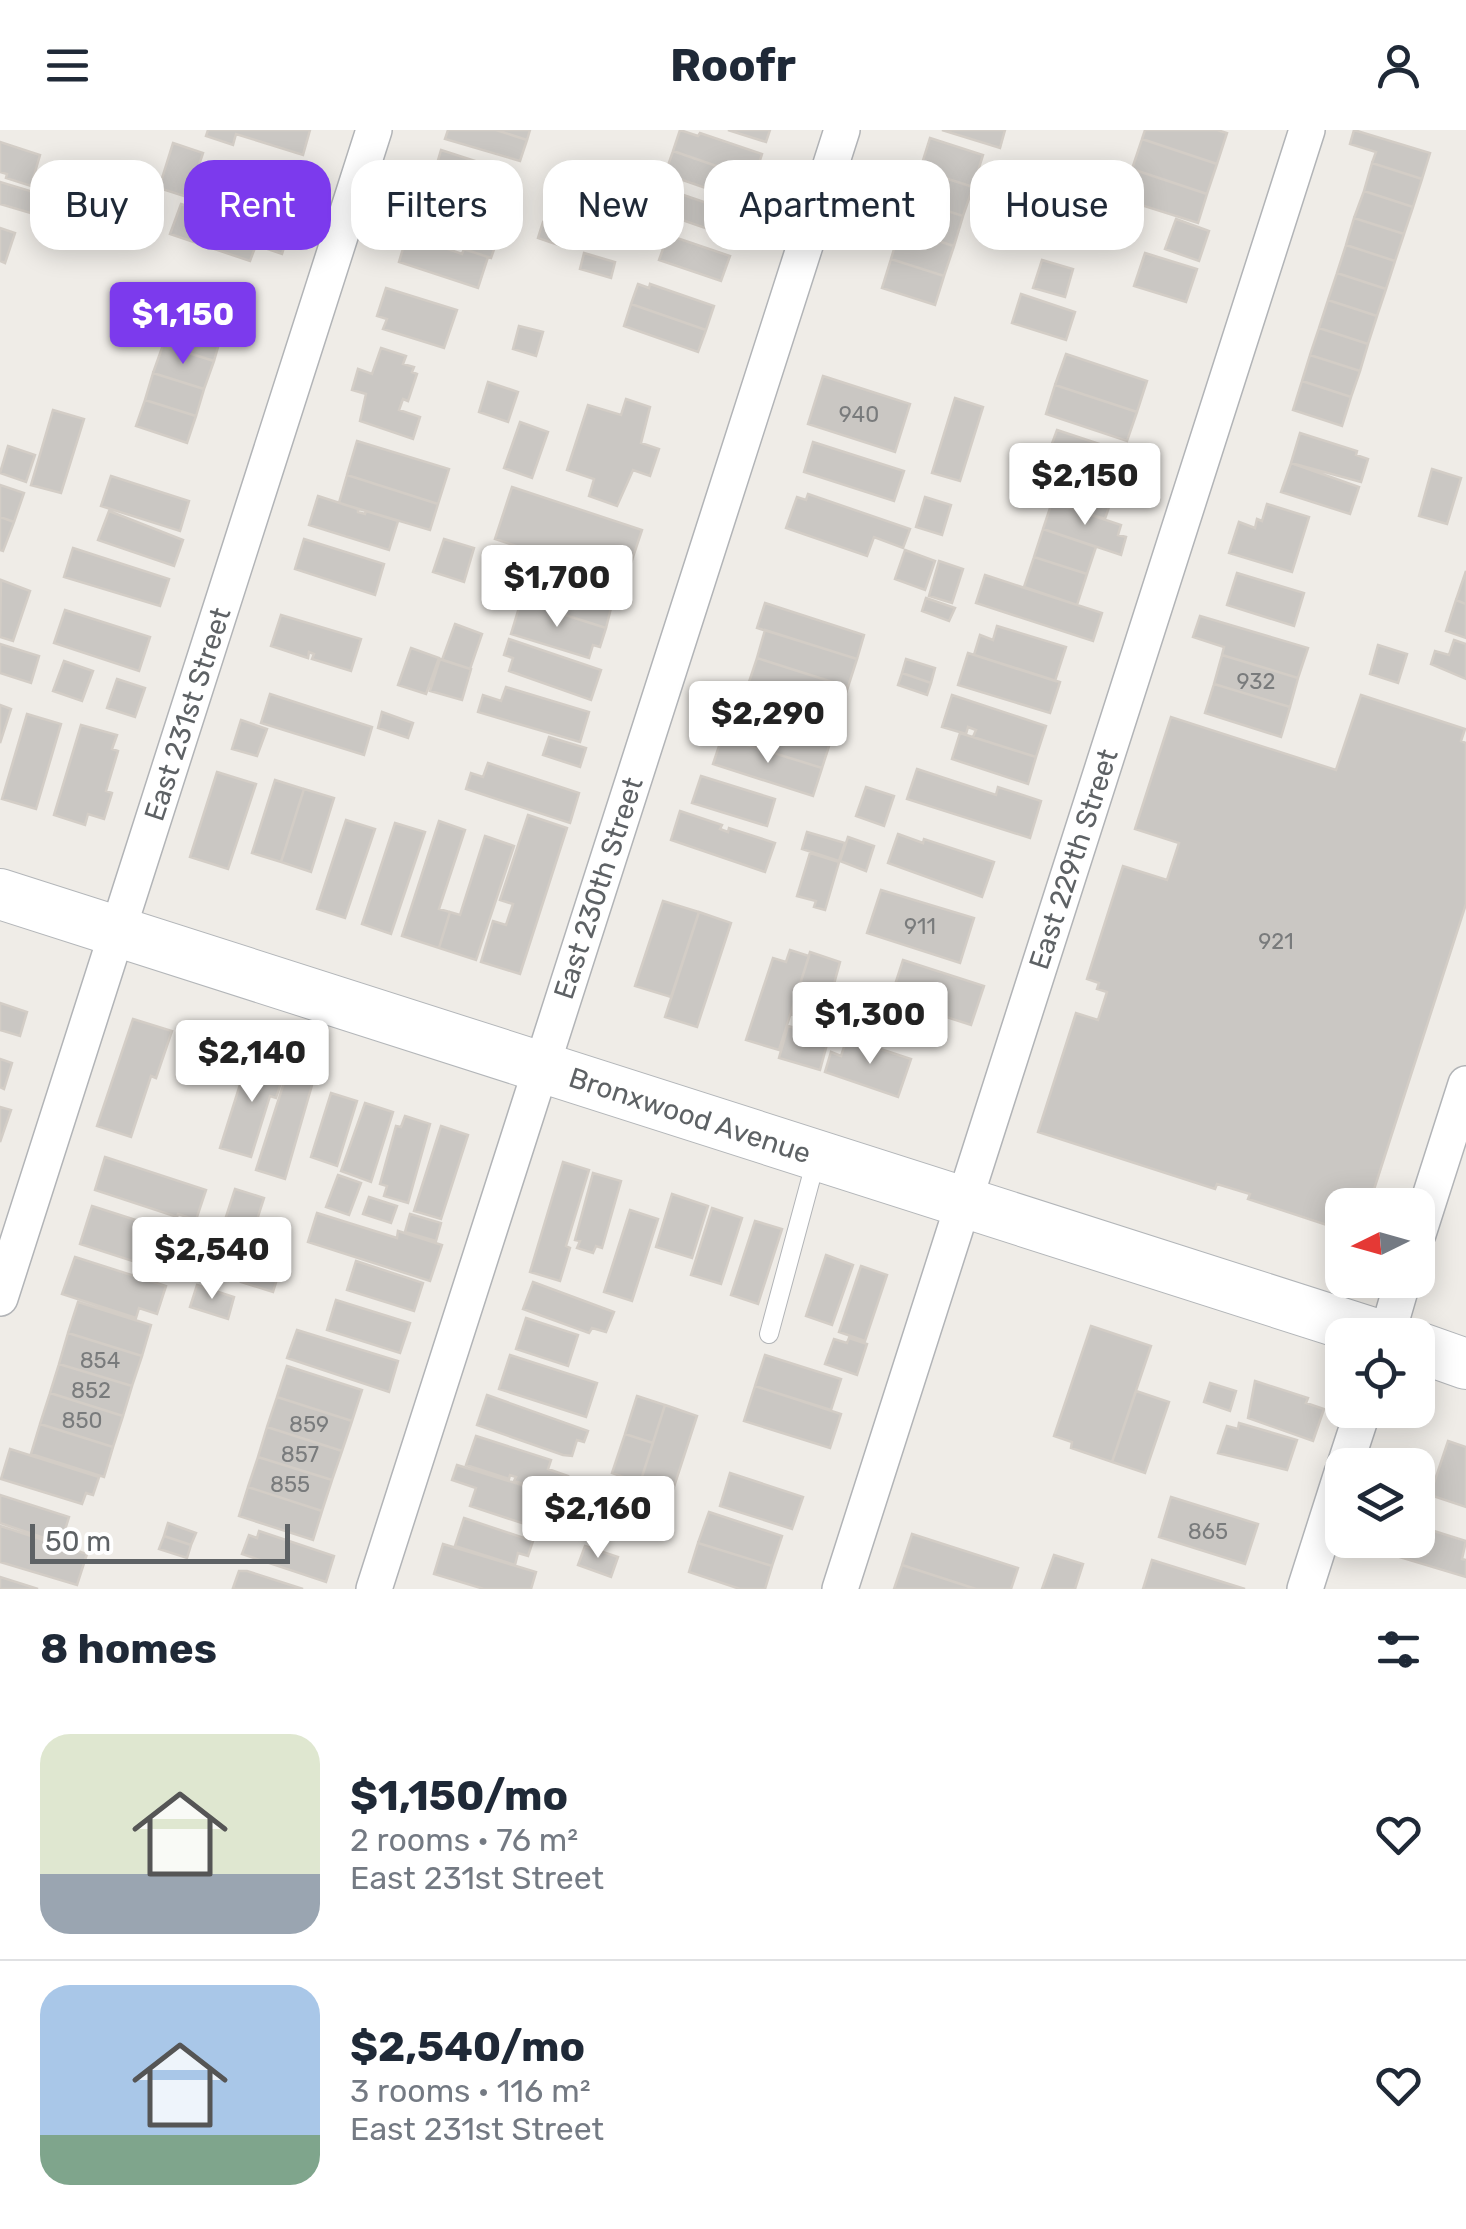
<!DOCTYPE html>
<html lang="en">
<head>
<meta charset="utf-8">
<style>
  :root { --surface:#fff; --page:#f6f6f7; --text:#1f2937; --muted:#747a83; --line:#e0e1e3; --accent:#7c3aed }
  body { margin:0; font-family:Rubik,sans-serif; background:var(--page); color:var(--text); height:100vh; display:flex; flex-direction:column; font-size:38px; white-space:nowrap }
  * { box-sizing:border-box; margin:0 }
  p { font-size:32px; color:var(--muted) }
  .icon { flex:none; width:55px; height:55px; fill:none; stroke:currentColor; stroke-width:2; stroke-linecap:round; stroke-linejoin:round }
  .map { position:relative; height:1459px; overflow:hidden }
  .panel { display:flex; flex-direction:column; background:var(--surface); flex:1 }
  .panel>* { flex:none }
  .top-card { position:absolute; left:30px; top:30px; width:1408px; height:90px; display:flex; gap:20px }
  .needle { width:65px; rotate:265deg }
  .buttons { position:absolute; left:1325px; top:1058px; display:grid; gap:20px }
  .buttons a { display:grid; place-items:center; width:110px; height:110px; border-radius:20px; background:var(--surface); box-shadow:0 5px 25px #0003; font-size:50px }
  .scale { position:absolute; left:30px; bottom:25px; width:260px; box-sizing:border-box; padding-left:10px; border:5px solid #5e6265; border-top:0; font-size:28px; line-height:35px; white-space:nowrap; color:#5e6265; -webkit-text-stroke:8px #fff; paint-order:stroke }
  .price { position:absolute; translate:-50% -85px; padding:0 22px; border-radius:10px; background:#fff; color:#222; font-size:32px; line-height:65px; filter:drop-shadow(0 2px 5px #0008) }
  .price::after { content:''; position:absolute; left:50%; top:60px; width:30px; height:22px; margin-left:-15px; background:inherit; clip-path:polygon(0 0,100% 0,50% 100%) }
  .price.selected { background:var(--accent); color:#fff }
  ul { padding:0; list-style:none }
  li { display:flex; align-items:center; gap:30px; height:250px; padding:0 40px }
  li+li { border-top:2px solid var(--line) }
  li span { display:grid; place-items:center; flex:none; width:280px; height:200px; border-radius:30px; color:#555 }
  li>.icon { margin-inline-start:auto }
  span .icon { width:120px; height:120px; fill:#fffc; stroke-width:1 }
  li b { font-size:42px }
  h2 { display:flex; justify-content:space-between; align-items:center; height:120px; padding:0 40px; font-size:42px }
  .chip { padding:0 35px; border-radius:30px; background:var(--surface); box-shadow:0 5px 25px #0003; font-size:35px; line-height:90px }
  .chip.selected { background:var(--accent); color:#fff }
  header { display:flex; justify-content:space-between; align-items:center; height:130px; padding:0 40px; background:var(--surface); font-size:45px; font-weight:700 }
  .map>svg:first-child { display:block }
  .building { fill:#cac7c3; stroke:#d3cdc6; stroke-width:2.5 }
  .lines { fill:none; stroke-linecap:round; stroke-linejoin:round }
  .lane-casing { stroke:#b2b4b7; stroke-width:20 }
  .street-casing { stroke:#b2b4b7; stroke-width:38 }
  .secondary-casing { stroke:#b3b6b9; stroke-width:52 }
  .lane { stroke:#fff; stroke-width:18 }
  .street { stroke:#fff; stroke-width:35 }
  .secondary { stroke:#fff; stroke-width:50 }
  .labels { text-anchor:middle; stroke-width:8; stroke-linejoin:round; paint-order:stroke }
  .number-label { font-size:22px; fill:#797b7c }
  .street-label { font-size:28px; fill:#5e6265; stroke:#fff }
</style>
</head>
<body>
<header><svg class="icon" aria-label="menu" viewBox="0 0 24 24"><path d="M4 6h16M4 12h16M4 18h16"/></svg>Roofr<svg class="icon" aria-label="person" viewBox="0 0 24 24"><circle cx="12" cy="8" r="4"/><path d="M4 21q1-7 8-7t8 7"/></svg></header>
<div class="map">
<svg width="1466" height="1459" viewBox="0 0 1466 1459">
  <rect width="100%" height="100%" fill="#efece7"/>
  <path class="building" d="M208,0h102l-7,25 -67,-21 -3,11 -27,-9z
    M448,0h48l31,10 -7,21 -75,-22z
    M496,0h34l-3,10z
    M680,0l18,6 2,-3 62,21 -8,25 -81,-28z
    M728,0h42l-4,12z
    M942,0h63l-5,18z
    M1145,0h72l10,3 -10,31 -75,-25z
    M1354,0l76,23 -8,26 -50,-16 4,-11 -26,-8z
    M930,8l53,17 -10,32 -53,-17z
    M1142,9l75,25 -10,30 -75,-25z
    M0,12l40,13 -9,31 -25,-8 1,-4 -7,-2z
    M173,13l30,10 -5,15 68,22 8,-25 34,11 -8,25 -23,-7 -9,29 -109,-35z
    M441,20l56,18 -7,24 -56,-18z
    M673,21l81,28 -8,23 -81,-28z
    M1372,33l50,16 -9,28 -49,-16z
    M1132,39l75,25 -9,29 -76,-24z
    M920,40l53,17 -10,29 -53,-17z
    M434,44l77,27 -4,12 -22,-7 -3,10 -56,-18z
    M0,52l50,15 -6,20 -44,-13z
    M663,58l79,27 -8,23 -78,-27z
    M1364,61l49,16 -9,27 -50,-16z
    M910,69l53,17 -9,30 -54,-17z
    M181,74l105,37 -4,13 -26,-9 -6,16 -80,-27z
    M422,79l60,20 -1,3 17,6 -7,20 -77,-25z
    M1354,88l50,16 -9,27 -49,-16z
    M1176,89l33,12 -10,30 -34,-12z
    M543,92l29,10 -5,16 -29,-10z
    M0,98l15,5 -10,30 -5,-2z
    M900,99l54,17 -10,30 -53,-17z
    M407,105l55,19 2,-5 24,8 -10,31 -79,-26z
    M668,105l62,21 -9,25 -62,-21z
    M1346,115l49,16 -9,28 -49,-16z
    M584,123l31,9 -4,16 -31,-9z
    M1145,123l52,16 -11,33 -52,-16z
    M891,129l53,17 -9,29 -53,-17z
    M1042,130l31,9 -8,28 -32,-9z
    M1337,143l49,16 -9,27 -49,-16z
    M638,154l11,4 1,-4 64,22 -8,24 -75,-26z
    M386,158l71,22 -13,38 -61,-19 4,-10 -10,-3z
    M180,161l50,15 -8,27 -51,-16z
    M1021,164l54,18 -9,28 -54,-17z
    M1328,170l49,16 -9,28 -49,-16z
    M631,174l75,26 -8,22 -74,-26z
    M171,187l51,16 -8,28 -51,-16z
    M519,196l24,6 -7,24 -23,-7z
    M1319,198l49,16 -8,27 -50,-16z
    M163,215l51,16 -10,28 -51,-16z
    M381,218l25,8 -3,8 11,3 -2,5 5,2 -9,27 -5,-2 -4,11 21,7 -7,22 -53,-18 6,-27 -14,-4 6,-21 14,5z
    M1066,224l81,27 -10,31 -82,-27z
    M1310,225l50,16 -9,26 -49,-16z
    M153,243l51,16 -8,27 -51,-16z
    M823,246l87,28 -15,48 -87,-28z
    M1302,251l49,16 -9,29 -49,-16z
    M488,252l30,10 -10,30 -29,-10z
    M1055,255l82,27 -10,29 -81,-27z
    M955,268l28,9 -23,74 -28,-8z
    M626,269l24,8 -9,36 18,6 -9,27 -17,-6 -16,36 -28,-10 5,-17 -27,-9 21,-65 33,10z
    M145,270l51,16 -9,27 -51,-17z
    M53,280l31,9 -23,74 -30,-8z
    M520,292l28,10 -16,46 -28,-10z
    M1057,300l94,31 -10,30 -77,-25 4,-11 -18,-6z
    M1300,303l57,18 -1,4 12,4 -7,23 -70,-19z
    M357,311l92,28 -11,35 -91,-29z
    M813,312l91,29 -10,30 -90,-29z
    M8,316l27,9 -9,27 -26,-9z
    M1291,333l68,24 -9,27 -69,-22z
    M1432,339l29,9 -14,46 -28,-8z
    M1061,344l53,18 -9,27 -53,-17z
    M347,345l91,29 -8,26 -91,-27z
    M111,346l78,25 -9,30 -79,-25z
    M0,355l24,8 -10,29 -14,-5z
    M512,357l130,43 -17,51 -130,-42z
    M808,364l102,35 -7,19 -29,-11 -7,19 -81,-28 11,-31 9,3z
    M318,366l40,13v3l7,2 1,-3 32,10 -9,29 -80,-25z
    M925,367l26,8 -9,30 -26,-8z
    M1052,372l69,23 -3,10 8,2 -5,18 -78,-26z
    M1267,374l42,13 -17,55 -63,-19 10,-31 16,6 2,-9 5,2z
    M109,381l74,29 -9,26 -76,-26z
    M0,387l14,5 -11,29 -3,-1z
    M1043,399l53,18 -9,27 -53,-17z
    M304,409l80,25 -9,31 -80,-26z
    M444,409l30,9 -10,34 -31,-10z
    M73,418l96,31 -9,27 -96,-29z
    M905,420l30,11 -10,29 -30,-11z
    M1034,427l53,17 -10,31 -53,-18z
    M939,431l24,8 -11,34 -23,-7z
    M531,439l78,25 -4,12 6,2 -5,20 -85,-27z
    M1466,441v33l-10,-4z
    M1237,443l67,20 -10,33 -67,-21z
    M985,445l117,38 -9,28 -117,-38z
    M1,450l29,11 -17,50 -13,-4z
    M926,468l29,10 -6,13 -27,-10z
    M1456,470l10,4v34l-20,-7z
    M521,471l85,27 -6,19 -7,-2 -4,13 -78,-24z
    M765,473l99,32 -7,24 -100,-31z
    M65,480l85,27 -11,34 -85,-28z
    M281,485l80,24 -10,32 -39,-12 2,-5 -5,-2 -1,6 -37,-12z
    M1200,486l108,32 -10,30 -76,-23 2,-8 -31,-10z
    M455,494l27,10 -12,35 -28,-9z
    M997,496l69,21 -11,34 -81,-26 6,-20 13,5z
    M765,500l92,29 -9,28 -91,-29z
    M509,509l92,31 -10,30 -82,-29 4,-13 -9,-3z
    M1454,510l12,4v35l-35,-15 4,-13 14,4z
    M0,514l39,12 -8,27 -31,-10z
    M1378,515l29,9 -9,29 -28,-9z
    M411,518l28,10 -13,36 -28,-9z
    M968,523l92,29 -10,31 -92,-28z
    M1222,525l76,23 -8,29 -76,-23z
    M757,528l91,29 -9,27 -91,-29z
    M440,529l31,10 -9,31 -32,-9z
    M906,529l29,9 -4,15 -29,-10z
    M64,531l29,10 -11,30 -29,-10z
    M902,543l29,10 -4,12 -29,-10z
    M117,549l28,9 -10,29 -28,-9z
    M1214,554l76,23 -9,30 -76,-24z
    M748,555l91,29 -9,29 -92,-29z
    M506,557l83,25 -9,30 -102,-30 5,-17 18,6z
    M270,564l102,33 -8,28 -103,-32z
    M952,565l94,31 -10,31 -63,-20 3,-7 -8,-3 -2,7 -24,-7z
    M1361,565l104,34 -4,12 5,2v161l-97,301h-27v25l-94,-31 2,-5 -33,-10 -2,5 -177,-57 38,-119 22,7 9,-28 -10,-3 2,-6 -12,-4 36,-113 44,14 12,-37 -44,-14 36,-112 165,53z
    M0,575l11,4 -11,34z
    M382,582l31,11 -5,15 -30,-10z
    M27,584l34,10 -25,85 -34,-10z
    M738,584l92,29 -8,25 -91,-28z
    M241,590l26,9 -10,27 -25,-7z
    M81,595l36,10 -5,14 6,2 -12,40 6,2 -8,26 -16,-5 -3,11 -31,-10z
    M960,603l76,24 -8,27 -76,-25z
    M549,607l37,11 -6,19 -37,-12z
    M722,607l100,31 -9,28 -100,-32z
    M488,633l91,30 -9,30 -104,-34 5,-16 12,4z
    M917,639l79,26 2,-8 43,14 -11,37 -123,-39z
    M217,642l39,12 -28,85 -38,-12z
    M701,646l74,23 -8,27 -75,-23z
    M275,650l29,9 -23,73 -29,-9z
    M866,657l28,9 -10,30 -28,-10z
    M304,659l30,9 -23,74 -30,-10z
    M680,681l42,14 -2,4 8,3 1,-4 46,15 -10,29 -94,-32z
    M528,685l39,13 -47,146 -39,-12 12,-41 13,4 7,-21 -13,-4z
    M346,690l29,9 -30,89 -28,-9z
    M439,691l26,9 -26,79 11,3 -11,36 -37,-12z
    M395,693l30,9 -34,102 -29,-10z
    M807,702l38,11 -6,18 -37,-12z
    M898,704l25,9 1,-4 70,23 -12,35 -94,-34z
    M485,706l29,10 -38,114 -37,-12 11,-36 10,3z
    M848,707l26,9 -8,25 -26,-10z
    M810,723l29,9 -14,48 -11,-3 2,-6 -19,-5z
    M881,760l93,28 -14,45 -93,-30z
    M663,771l36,11 -28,85 -36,-11z
    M699,782l32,11 -34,104 -32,-10z
    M790,820l19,6 -30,94 -33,-10 27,-82 13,4z
    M810,822l30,10 -17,62 -32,-10z
    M903,830l81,26 -13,39 -34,-11 4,-13 -33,-11 -2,8 -14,-4z
    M0,873l27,9 -7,24 -20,-6z
    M133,889l39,12 -16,47 -5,-2 -20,61 -34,-11z
    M788,896l41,11 -9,33 -41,-12z
    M847,908l64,21 -13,38 -73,-25 6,-20 10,4z
    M249,926l37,12 -10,30 -6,-2 -19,61 -31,-9z
    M0,929l12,4 -8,26 -4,-2z
    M288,940l26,8 -29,101 -29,-9z
    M331,963l26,8 -20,65 -26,-9z
    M365,973l28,9 -22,70 -30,-11z
    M0,977l11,3 -11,32z
    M405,986l25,8 -22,79 -24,-7 3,-10 -7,-2 16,-58 5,1z
    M441,996l27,9 -27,84 -27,-8z
    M105,1027l101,33 -10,30 -18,-6 -1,3 -82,-27z
    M563,1032l26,8 -23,76 4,2 -10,33 -30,-9z
    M593,1043l28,8 -19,67 -6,-2 -3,7 -16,-5 3,-7 -5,-1z
    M338,1045l23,8 -12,32 -23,-8z
    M235,1059l29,9 -10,31 -29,-9z
    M672,1064l36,12 -16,52 -36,-11z
    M369,1067l28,9 -6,17 -28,-9z
    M92,1076l72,23 -13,38 -71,-23z
    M712,1078l30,10 -21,66 -30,-9z
    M630,1080l28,9 -26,82 -28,-9z
    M317,1083l80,25 1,-7 44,14 -12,36 -122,-39z
    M410,1084l31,9 -5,18 -31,-9z
    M755,1091l27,8 -24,75 -27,-9z
    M251,1121l32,10 -5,15 -32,-10z
    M826,1125l27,10 -21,60 -26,-9z
    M75,1127l91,29 -9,28 -18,-6 -3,10 -74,-24z
    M356,1131l67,22 -9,28 -67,-21z
    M246,1136l32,10 -5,16 -32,-10z
    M861,1136l26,9 -22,66 -26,-9z
    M533,1152l81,30 -8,20 -14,-4 -3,5 -66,-24z
    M197,1155l37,12 -6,22 -38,-12z
    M336,1170l74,23 -10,30 -73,-23z
    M78,1172l73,23 -9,31 -74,-23z
    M526,1188l52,17 -10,31 -52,-17z
    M1091,1196l60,20 -39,116 -41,-14 1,-6 -18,-6z
    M297,1200l101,31 -9,31 -102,-34z
    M68,1203l74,23 -10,30 -73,-22z
    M849,1208l18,6 -10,31 -32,-11 9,-25 13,4z
    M510,1225l87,28 -11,34 -87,-28z
    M765,1225l76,24 -10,31 -76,-24z
    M59,1234l73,22 -9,30 -73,-23z
    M287,1236l75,24 -10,31 -75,-24z
    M1255,1251l53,17 -2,5 18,6 -11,32 -65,-23z
    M1210,1253l26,8 -6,20 -26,-9z
    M755,1256l86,28 -11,34 -86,-27z
    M1136,1261l33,11 -24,71 -33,-11z
    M50,1263l73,23 -10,31 -73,-23z
    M487,1265l101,36 -4,11 -7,-2 -5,16 -9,-1 -86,-30z
    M637,1266l28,9 -12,38 -28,-9z
    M277,1267l75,24 -10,30 -75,-24z
    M665,1275l32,11 -25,77 -32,-10z
    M1239,1293l58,17 -10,30 -69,-17 9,-27 11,3z
    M40,1294l73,23 -9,30 -73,-23z
    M267,1297l75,24 -10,29 -74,-23z
    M625,1304l28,9 -13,40 -28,-10z
    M476,1306l75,24 -3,9 20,7 -7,20 -47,-15 2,-4 -6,-2 -1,4 -43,-14z
    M1448,1311l18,6v60l-36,-12z
    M10,1319l89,28 -6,18 -7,-2 -4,11 -81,-25z
    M258,1327l74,23 -10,31 -74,-24z
    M457,1335l97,30 -5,17 -15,-5 -6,18 -58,-19 6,-18 -24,-8z
    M730,1343l73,24 -11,32 -72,-23z
    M248,1357l74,24 -9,29 -74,-24z
    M0,1365l69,22 -5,16 4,1 -3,11 -65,-22z
    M1171,1367l87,27 -13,40 -86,-27z
    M709,1382l73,24 -10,30 -74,-23z
    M464,1388l69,23 -5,15 -10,-3 -3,12 -60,-19z
    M168,1393l28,10 -5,12 -27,-9z
    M0,1396l87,28 -10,31 -77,-23z
    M1418,1396l48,15 -4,18 4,1v17l-100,-30 2,-7h50z
    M259,1401l75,25 -8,26 -84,-28 7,-19 8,3z
    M912,1404l106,34 -7,21h-35l-74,-24z
    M164,1406l27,9 -4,13 -28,-9z
    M698,1413l74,23 -7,23h-25l-51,-17z
    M443,1414l93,28 -5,17h-47l-50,-15z
    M585,1416l33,11 -7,20 -33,-12z
    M1054,1425l29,9 -8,25h-33z
    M1152,1430l93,29h-102z
    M902,1435l74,24h-82z
    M239,1441h8l56,18h-67l-3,-1z
    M0,1447l38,12h-38z"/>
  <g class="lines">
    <defs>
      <path id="lane" d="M769,1204l48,-178"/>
      <path id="street" d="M1418,1104l48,-150
        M0,1168l374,-1168
        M1387,1205l16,-55
        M1345,1335l18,-55
        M374,1459l468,-1459
        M840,1459l467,-1459
        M1305,1459l37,-116"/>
      <path id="secondary" d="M0,764l1379,441
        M1418,1217l48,17"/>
    </defs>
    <use href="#lane" class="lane-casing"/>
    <use href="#street" class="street-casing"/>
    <use href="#secondary" class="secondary-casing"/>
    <use href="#lane" class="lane"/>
    <use href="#street" class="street"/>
    <use href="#secondary" class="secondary"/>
  </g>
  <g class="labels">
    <g class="number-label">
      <text x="859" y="292">940</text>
      <text x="1256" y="559">932</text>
      <text x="920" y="804">911</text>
      <text x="1276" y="819">921</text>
      <text x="100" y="1238">854</text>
      <text x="91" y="1268">852</text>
      <text x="82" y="1298">850</text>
      <text x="309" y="1302">859</text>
      <text x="300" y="1332">857</text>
      <text x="290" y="1362">855</text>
      <text x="1208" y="1409">865</text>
    </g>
    <g class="street-label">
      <text transform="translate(187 584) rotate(-72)" y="10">East 231st Street</text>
      <text transform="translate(1073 729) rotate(-72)" y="10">East 229th Street</text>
      <text transform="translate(598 758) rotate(-72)" y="10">East 230th Street</text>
      <text transform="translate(690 985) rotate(18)" y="10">Bronxwood Avenue</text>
    </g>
  </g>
</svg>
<div class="buttons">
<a><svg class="needle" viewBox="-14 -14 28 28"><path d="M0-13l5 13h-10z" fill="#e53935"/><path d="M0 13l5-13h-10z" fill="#747a83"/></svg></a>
<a><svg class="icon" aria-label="locate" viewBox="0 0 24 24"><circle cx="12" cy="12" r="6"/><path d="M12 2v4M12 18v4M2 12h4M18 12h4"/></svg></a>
<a><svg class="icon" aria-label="layers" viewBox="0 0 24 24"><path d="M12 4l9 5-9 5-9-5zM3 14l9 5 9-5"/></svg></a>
</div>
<div class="scale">50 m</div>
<b class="price selected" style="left:183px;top:237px">$1,150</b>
<b class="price" style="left:1085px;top:398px">$2,150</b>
<b class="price" style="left:557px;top:500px">$1,700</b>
<b class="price" style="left:768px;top:636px">$2,290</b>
<b class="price" style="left:870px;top:937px">$1,300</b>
<b class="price" style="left:252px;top:975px">$2,140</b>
<b class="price" style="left:212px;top:1172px">$2,540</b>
<b class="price" style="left:598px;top:1431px">$2,160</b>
<div class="top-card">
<a class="chip">Buy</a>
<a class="chip selected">Rent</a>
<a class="chip">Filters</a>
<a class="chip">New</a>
<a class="chip">Apartment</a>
<a class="chip">House</a>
</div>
</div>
<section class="panel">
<h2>8 homes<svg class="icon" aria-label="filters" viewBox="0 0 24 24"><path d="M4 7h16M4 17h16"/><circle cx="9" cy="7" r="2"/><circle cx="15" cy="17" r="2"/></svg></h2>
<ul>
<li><span style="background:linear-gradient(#dfe7d0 70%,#9aa5b1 0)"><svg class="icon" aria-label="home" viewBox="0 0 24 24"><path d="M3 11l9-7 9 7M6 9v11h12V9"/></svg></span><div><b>$1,150/mo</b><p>2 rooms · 76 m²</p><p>East 231st Street</p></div><svg class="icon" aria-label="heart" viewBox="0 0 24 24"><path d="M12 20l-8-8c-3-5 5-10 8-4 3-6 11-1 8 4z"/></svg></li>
<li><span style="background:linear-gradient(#a9c7e8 75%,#7fa58c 0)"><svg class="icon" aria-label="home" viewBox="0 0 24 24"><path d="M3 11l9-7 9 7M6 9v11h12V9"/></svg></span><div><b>$2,540/mo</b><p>3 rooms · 116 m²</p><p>East 231st Street</p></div><svg class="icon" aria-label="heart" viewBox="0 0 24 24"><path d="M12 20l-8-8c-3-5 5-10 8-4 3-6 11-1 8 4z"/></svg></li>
</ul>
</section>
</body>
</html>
